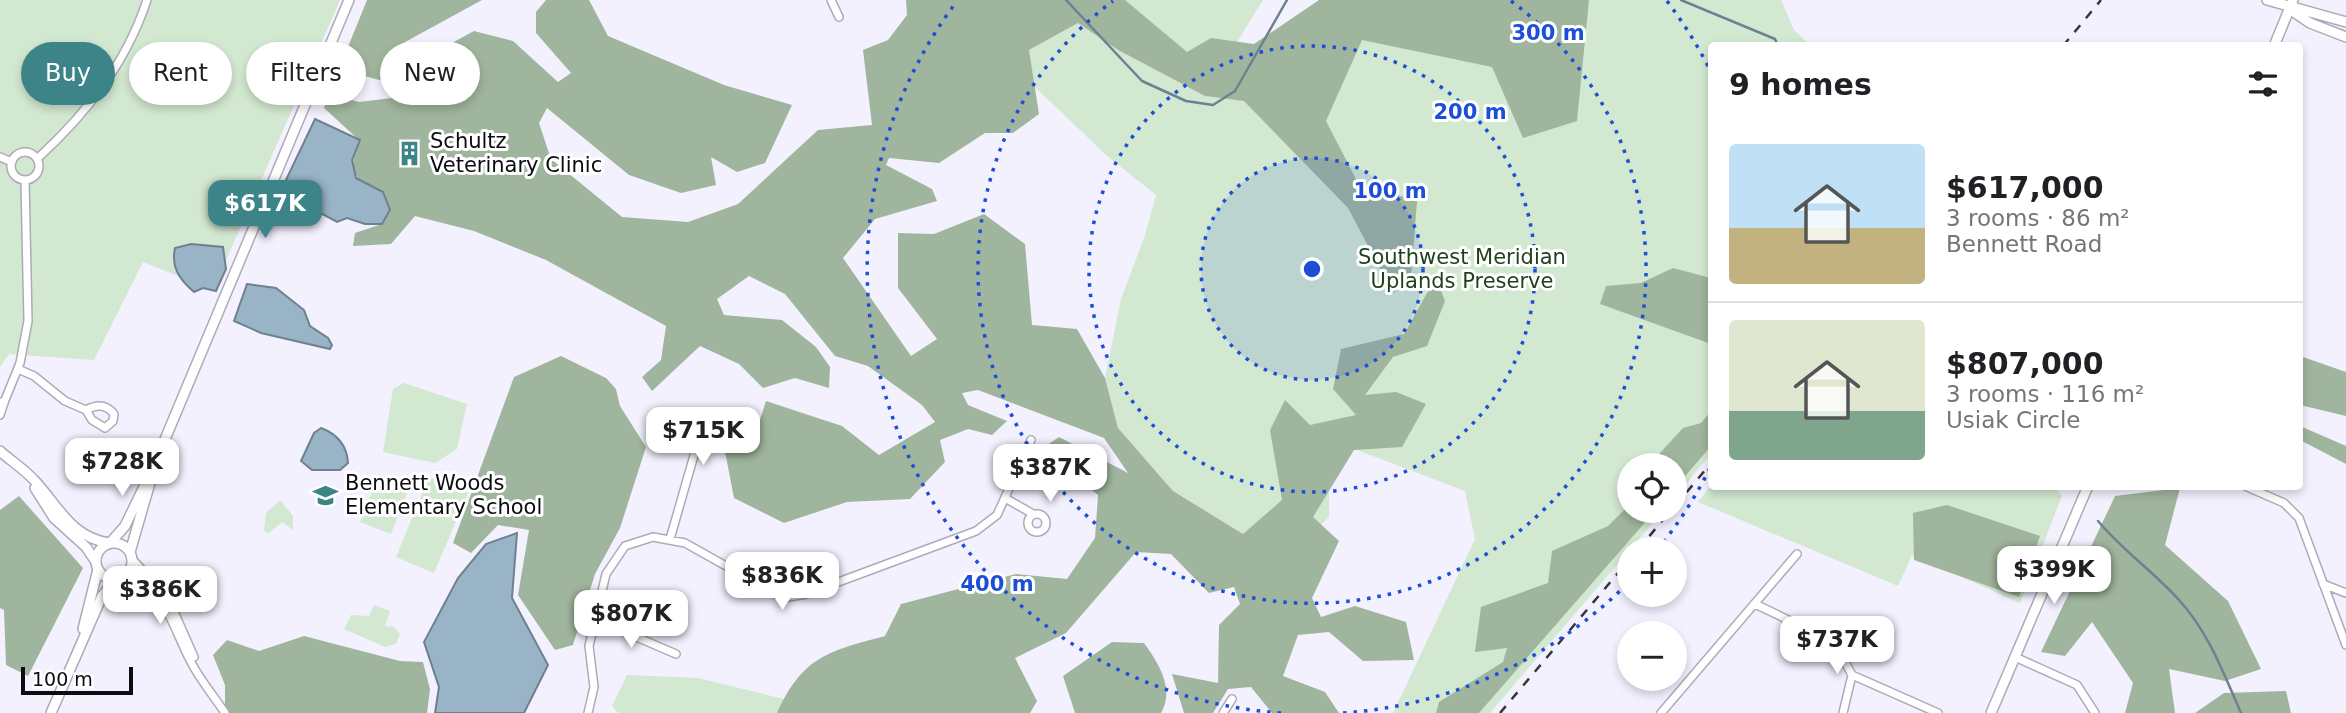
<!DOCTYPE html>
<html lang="en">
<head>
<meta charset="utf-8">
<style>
  :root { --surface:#fff; --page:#f6f6f6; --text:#202124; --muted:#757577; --line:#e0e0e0; --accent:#3c8487 }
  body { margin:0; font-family:"DejaVu Sans",sans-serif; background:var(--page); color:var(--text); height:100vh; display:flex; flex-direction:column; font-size:26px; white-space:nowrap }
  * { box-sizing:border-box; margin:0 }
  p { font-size:23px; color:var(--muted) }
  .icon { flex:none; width:38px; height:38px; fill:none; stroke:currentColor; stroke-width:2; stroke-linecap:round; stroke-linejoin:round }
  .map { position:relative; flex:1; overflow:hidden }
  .side { position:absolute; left:1708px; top:42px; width:595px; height:448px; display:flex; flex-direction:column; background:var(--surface); border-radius:7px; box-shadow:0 4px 10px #0003 }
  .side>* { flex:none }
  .top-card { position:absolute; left:21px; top:42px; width:665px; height:63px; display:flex; gap:14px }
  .controls { position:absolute; left:1617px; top:453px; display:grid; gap:14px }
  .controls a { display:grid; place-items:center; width:70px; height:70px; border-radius:50%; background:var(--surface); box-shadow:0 4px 10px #0003; font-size:35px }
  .scale { position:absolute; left:21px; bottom:18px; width:112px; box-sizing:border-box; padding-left:7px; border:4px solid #0c0b0f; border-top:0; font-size:19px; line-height:24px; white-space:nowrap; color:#0c0b0f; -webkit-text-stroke:5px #fff; paint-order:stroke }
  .price { position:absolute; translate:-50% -60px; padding:0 16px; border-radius:14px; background:#fff; color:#222; font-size:23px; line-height:46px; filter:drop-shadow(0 2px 4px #0008) }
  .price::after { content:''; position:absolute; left:50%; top:42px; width:21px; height:16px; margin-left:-10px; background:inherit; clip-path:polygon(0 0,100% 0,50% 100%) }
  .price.current { background:var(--accent); color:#fff }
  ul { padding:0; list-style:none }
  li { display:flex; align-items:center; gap:21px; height:175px; padding:0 21px }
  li+li { border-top:2px solid var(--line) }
  li span { display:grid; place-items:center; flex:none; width:196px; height:140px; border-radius:7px; color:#555 }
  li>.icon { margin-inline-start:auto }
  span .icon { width:84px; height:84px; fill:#fffc; stroke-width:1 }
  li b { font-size:30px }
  h2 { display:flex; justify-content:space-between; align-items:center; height:84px; padding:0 21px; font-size:30px }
  .chip { padding:0 24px; border-radius:32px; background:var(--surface); box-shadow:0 4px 10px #0003; font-size:24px; line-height:63px }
  .chip.current { background:var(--accent); color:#fff }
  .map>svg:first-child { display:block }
  .green { fill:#d2e8d0 }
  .forest { fill:#a0b59d }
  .water { fill:#99b3c7; stroke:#6f8190; stroke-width:2 }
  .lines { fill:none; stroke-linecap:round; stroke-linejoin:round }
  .stream { stroke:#6f8190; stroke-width:2.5 }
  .minor-casing { stroke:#aeaab8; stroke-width:10 }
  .tertiary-casing { stroke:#aeaab8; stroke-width:12 }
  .minor { stroke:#fff; stroke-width:7 }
  .tertiary { stroke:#fff; stroke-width:9 }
  .rail { stroke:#37363c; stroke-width:2.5; stroke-dasharray:9 9; stroke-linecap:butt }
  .ring { fill:none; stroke:#1d4ed8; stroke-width:3.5; stroke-dasharray:3.5 7 }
  .labels { text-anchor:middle; stroke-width:6; stroke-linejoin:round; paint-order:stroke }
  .poi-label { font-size:21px; fill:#0c0b0f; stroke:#fff; text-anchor:start }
  .park-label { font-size:21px; fill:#20411e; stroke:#fff }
  .centre { fill:#1d4ed8; stroke:#fff; stroke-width:3.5 }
  .ring-label { font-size:21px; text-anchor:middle; font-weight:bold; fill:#1d4ed8; stroke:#fff; stroke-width:6; stroke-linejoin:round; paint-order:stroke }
</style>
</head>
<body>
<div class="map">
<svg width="2346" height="713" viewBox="0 0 2346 713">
  <rect width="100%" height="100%" fill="#f4f1ff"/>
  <path class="green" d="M0,0h340l-127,290 -70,-28 -49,98 -85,-6 -9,13z
    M1089,0h174l-43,70z
    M1341,0h440l13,30 16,15 -98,1 -1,408 -36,43v-31h-46v45h34l-173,202h-97l82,-174 -10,-48 -124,-47 -12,14v59l-37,34 -49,-17 -70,-43 -55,-63 -13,-50 16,-79 24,-64 11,-40 -50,-40 -72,-69 -5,-36 49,-27 40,27 87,46 39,5z
    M404,383l63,21 -10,45 -22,14 -52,-11 10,-63z
    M379,474l31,12 -19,48 -31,-12z
    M429,477l39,16 -34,80 -38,-16z
    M1711,486h343l8,10 -42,107 -108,-48 -14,31 -200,-84z
    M280,500l13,16v14l-11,-8 -14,12 -4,-4 2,-17z
    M374,605l16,6 -5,15 9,1 6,7 -4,10 -11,3 -41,-18 7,-14 18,1z
    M627,675l71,3 86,21 -7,14h-159l-6,-7z"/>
  <path class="forest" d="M367,0h115l-86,47 -13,12 30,5 61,-33 39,10 45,41 13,-9 -35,-40v-21l10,-12h43l19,36 116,49 68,20 -27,58 -28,9 -26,-15 5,28 -35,8 -52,-18 -82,-67 -8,15 12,36 71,58 66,5 50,-18 80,-74 54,-5 -9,-75 25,-10 19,-25 -1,-15h219l62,52 24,-14 43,6 65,-44h270l-12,121 -54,17 -31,-71 -130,-27 -36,81 32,62 59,18 -6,78 -18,14 -45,-85 -104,-107 -39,-5 -87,-46 -40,-27 -49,27 10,64 -26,19h-28l-46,30 -50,-5 -3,7 46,24 5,12 -62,18 -32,39 68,98 26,-17 -39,-51v-55l36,1 50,-20 41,30 7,81 45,4 28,49 13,50 55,63 70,43 39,-34 -12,-70 15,-30 25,25 46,-10 -23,-26 8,-40 63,-15 32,-57 9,24 -18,45 -34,11 -28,38 31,-3 30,12 -24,43 -48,3 -41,67 26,24 -27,57 9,19 34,-11 51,16 8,38 -51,1 -34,-29 -31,3 -15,41 42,16 14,21h-67l-21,-26 -23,2 -15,24h-29l-12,-39 46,9 1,-58 21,-21 -6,-17 -25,6 -38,-39 -35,-2 -70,81 -51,25 22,43 -7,12h-253c26,-57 52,-62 108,-77l16,-32 115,-30 51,5 28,-41 3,-43 -57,-46 18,-12 69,36 -24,-35 -126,-48 -16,3 6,12 39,16 -15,14 -24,-6 -28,11 5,22 -35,37 -63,3 -63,21 -50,-25 -11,-57 35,-15 8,-25 76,25 37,29 56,-33 -13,-17 -54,-39 -33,-10 -50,-62 -36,-18 -32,23 7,16 58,5 34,27 14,20 -1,21 -34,-10 -32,10 -24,-24 -39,-18 -48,45 -10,-14 19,-17 5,-34 -120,-66 -72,-29 -59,-15 -24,28 -38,2 2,-13 27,-9 8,-14c-24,-22 -48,-34 -31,-70l-35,-32 5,-14 30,8 58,-7v-22l-38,7 -40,-11z
    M1673,268l38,10v66l-111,-40 6,-18 35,-3z
    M2300,320l3,37 43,15v44l-46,-11z
    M561,356l45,22 10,11 4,17 26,41 -26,81 -25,46 -22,71 -18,5 -37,-55 11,-65 -31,-5 -27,28 -18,-10 61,-166z
    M1711,411v35l-36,42v-22l-26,-1 34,-37 18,-5z
    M2300,426l46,20v18l-46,-24z
    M2180,488l-15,57 63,56 33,68 -36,12 -56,-12 6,44h-50l8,-30 -41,-61 -27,34 -24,-4 74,-156z
    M19,496l64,72 -55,108 -22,-11 -2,-55 -4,-2v-98z
    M1629,505v6h26l-176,202h-43l3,-11 64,-40 4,-14 -32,4 6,-45 67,-24 4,-32 56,-25z
    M1947,505l93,31 -21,61 -105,-37 -1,-47z
    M304,636l96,25 23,1 7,27 -3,24h-202v-28l-12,-30 14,-15 32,11z
    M1112,642l32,1c15,21 31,46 17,70h-86l-12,-37z
    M2286,691l5,22h-96l29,-20z"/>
  <path class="water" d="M315,119l45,21 -8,20 4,18 27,14 7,18 -8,14h-17l-18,-6 -10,4 -39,-21 -14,-17z
    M191,244l32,3 3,22 -10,22 -13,-3 -9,4c-15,-13 -23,-25 -19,-44z
    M247,284l29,4 28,22 6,16 18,12 4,7 -2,4 -69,-16 -27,-12z
    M321,428c16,6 26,18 27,35l-8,7h-28l-11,-9 13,-28z
    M517,533l-5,65 36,67 -24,48h-89l4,-26 -15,-45 34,-64 28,-34z"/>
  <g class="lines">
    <path class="stream" d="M1066,0l76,81 44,20 27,4 22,-14 52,-91
      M1681,0l94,39 3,7
      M2098,521c24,29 55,50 81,79 30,33 44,72 62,113"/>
    <defs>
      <path id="minor" d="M831,0l8,17
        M11 166a14 14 0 1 1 28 0a14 14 0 1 1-28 0Z
        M0,157l12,5
        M37,159c49,-45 89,-95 110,-159
        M18,369l16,7 31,25 21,9 6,10 13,8 8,-7 1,-7c-8,-10 -17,-10 -28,-4
        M5,400l15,-37 8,-42 -3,-140
        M0,403l5,-3 -5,15
        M2245,486l39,17 15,15 47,127
        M1005,498l28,16
        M1028 523a9 9 0 1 1 18 0a9 9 0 1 1-18 0Z
        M670,539l29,-101 -3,-12 -16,-7
        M133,560l35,38 26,59
        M120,578c50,16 49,42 71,84 9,18 23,34 34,51
        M2323,584l23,9
        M1755,604l73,35 9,8 15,28 86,38
        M597,620l79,34
        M2015,657l62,28 18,28
        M588,713l6,-26 -5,-41 17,-72 19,-28 28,-9 32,6 98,55 23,-4 170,-63 21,-16 34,-75
        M1223,713l9,-14
        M1661,713l136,-159
        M1843,713l9,-38"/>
      <path id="tertiary" d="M2267,0l79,22
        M2291,10l19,13 36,14
        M2274,46l19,-46
        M0,451c11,10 24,18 34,29 24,25 36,57 75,63
        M35,488l19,30 32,29 10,15
        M111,542l14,-16 28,-58 196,-468
        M96 561a18 18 0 1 1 36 0a18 18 0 1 1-36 0Z
        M130,552l20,-69
        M83,629l15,-60
        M51,713l51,-117 14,-17
        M1991,713l97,-227"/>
    </defs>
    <use href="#minor" class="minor-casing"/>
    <use href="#tertiary" class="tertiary-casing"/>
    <use href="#minor" class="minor"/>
    <use href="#tertiary" class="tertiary"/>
    <path class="rail" d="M2063,46l38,-46
      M1675,506l37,-44
      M1638,550l32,-39
      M1500,713l129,-153"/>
  </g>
  <circle cx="1312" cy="269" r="111" fill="#1d4ed8" fill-opacity=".12"/>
  <g class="ring">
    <circle cx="1312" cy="269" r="111"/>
    <circle cx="1312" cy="269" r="223"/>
    <path d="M1511 1A334 334 0 1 1 1113 1"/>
    <path d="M1710 468A445 445 0 0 1 1658 549M1627 584A445 445 0 0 1 1343 713M1281 713A445 445 0 0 1 957 1M1667 1A445 445 0 0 1 1710 70"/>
  </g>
  <defs>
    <symbol id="building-bare" viewBox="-9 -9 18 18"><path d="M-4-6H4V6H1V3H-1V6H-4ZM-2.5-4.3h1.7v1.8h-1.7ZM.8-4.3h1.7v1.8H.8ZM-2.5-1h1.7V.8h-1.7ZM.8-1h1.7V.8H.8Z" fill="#3c8487" stroke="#fff" stroke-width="2.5" paint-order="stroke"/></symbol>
    <symbol id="school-bare" viewBox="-9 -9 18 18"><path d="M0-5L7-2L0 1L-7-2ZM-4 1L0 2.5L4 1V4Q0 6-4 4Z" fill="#3c8487" stroke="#fff" stroke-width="2.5" paint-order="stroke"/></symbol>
  </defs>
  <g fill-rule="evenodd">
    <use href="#building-bare" x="392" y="136" width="35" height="35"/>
    <use href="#school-bare" x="308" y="478" width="35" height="35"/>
  </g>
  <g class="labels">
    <g class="poi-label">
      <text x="430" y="148">Schultz<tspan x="430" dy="24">Veterinary Clinic</tspan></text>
      <text x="345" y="490">Bennett Woods<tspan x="345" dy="24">Elementary School</tspan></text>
    </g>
    <g class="park-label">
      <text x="1462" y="264">Southwest Meridian<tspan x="1462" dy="24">Uplands Preserve</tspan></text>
    </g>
  </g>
  <circle cx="1312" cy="269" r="10" class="centre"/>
  <g class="ring-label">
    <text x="1548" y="40">300 m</text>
    <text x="1470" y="119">200 m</text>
    <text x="1390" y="198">100 m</text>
    <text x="997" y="591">400 m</text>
  </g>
</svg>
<div class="controls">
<a><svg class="icon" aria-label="locate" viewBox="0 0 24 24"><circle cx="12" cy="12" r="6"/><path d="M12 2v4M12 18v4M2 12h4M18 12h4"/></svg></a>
<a>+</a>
<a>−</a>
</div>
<div class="scale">100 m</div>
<b class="price current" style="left:265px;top:240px">$617K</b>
<b class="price" style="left:703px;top:467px">$715K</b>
<b class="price" style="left:122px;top:498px">$728K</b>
<b class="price" style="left:1050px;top:504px">$387K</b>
<b class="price" style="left:2054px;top:606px">$399K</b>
<b class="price" style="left:782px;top:612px">$836K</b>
<b class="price" style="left:160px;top:626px">$386K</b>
<b class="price" style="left:631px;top:650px">$807K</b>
<b class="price" style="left:1837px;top:676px">$737K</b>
<div class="top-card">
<a class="chip current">Buy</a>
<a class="chip">Rent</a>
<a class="chip">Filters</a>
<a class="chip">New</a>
</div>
<section class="side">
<h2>9 homes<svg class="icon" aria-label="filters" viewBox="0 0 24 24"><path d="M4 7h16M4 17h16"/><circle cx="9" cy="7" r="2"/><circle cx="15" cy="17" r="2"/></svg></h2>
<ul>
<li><span style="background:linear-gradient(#bfe0f5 60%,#c2b280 0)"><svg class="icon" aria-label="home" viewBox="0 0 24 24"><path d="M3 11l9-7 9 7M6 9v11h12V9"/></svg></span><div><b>$617,000</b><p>3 rooms · 86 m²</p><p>Bennett Road</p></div></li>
<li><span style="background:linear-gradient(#dfe7d0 65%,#7fa58c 0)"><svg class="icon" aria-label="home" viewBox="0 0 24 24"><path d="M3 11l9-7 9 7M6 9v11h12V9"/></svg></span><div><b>$807,000</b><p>3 rooms · 116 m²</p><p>Usiak Circle</p></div></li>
</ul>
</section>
</div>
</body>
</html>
